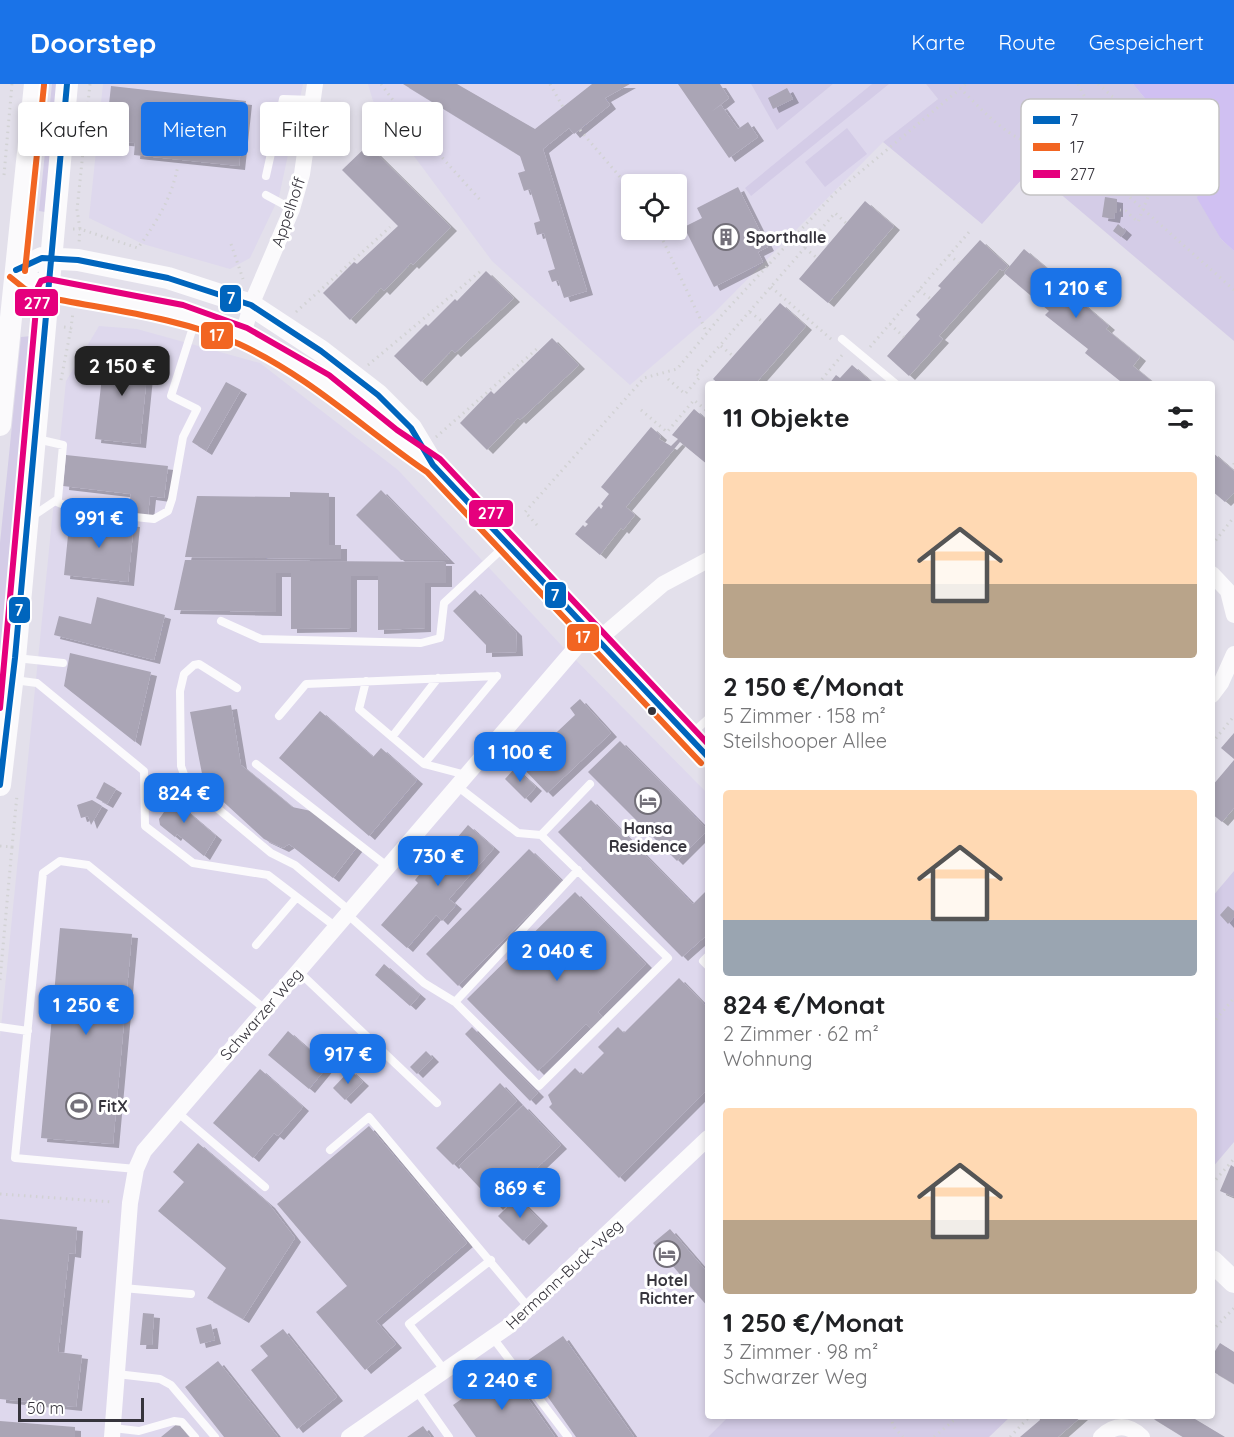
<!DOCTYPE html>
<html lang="de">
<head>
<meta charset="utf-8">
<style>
  :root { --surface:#fff; --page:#f2f2f2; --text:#202124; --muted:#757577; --accent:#1a73e8 }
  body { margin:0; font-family:Quicksand,sans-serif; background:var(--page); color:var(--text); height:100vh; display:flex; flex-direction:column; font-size:22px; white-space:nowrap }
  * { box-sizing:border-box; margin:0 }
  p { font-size:20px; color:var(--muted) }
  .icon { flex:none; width:33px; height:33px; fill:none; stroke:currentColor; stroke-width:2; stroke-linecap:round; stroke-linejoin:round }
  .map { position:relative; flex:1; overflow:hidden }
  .sheet { position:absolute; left:705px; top:297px; width:510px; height:1038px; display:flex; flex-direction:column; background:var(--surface); border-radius:6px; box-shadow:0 3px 9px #0003 }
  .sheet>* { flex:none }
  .guide { position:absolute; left:18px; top:18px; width:570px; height:54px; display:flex; gap:12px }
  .tools { position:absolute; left:621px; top:90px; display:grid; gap:12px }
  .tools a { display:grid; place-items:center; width:66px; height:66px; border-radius:6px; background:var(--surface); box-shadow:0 3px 9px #0003; font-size:30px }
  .scale { position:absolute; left:18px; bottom:15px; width:126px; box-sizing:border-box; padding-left:6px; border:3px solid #36343c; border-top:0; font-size:16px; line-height:21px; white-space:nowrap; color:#36343c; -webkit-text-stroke:4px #fff; paint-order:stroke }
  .price { position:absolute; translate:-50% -51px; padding:0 14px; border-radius:12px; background:var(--accent); color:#fff; font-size:20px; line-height:39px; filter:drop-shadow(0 2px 3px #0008) }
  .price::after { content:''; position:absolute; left:50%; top:36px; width:18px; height:14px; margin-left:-9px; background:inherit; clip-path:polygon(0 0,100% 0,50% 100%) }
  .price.selected { background:#222; color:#fff }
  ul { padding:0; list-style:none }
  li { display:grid; align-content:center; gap:12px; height:318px; padding:0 18px }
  li span { display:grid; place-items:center; height:186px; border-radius:6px; color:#555 }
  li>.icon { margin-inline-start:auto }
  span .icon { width:108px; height:108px; fill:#fffc; stroke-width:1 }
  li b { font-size:26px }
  h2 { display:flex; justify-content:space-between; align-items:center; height:72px; padding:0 18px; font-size:26px }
  .chip { padding:0 21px; border-radius:6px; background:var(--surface); box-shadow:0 3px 9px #0003; font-size:21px; line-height:54px }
  .chip.selected { background:var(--accent); color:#fff }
  header { display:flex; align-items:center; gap:36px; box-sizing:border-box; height:84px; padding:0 30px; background:var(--accent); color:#fff }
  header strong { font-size:28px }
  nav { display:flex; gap:33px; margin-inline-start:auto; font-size:21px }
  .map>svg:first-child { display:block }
  .built { fill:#ded8ed; fill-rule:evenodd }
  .green { fill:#d4cce7 }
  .water { fill:#d0c0f2 }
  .building { fill:#aaa5b5; filter:url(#shadow) }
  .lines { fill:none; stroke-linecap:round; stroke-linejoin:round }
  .path { stroke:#d2d2d4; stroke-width:3; stroke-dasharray:1.5 4.5; stroke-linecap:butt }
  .lane { stroke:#fbfafc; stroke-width:8 }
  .street { stroke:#fbfafc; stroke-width:16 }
  .secondary { stroke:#fbfafc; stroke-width:22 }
  .bus-1-casing { stroke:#fff; stroke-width:10 }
  .bus-2-casing { stroke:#fff; stroke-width:10 }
  .bus-3-casing { stroke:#fff; stroke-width:10 }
  .bus-1 { stroke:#0065bd; stroke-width:6 }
  .bus-2 { stroke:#f26522; stroke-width:6 }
  .bus-3 { stroke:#e5007d; stroke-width:6 }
  .bus-dot { fill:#36343c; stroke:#fff; stroke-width:2 }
  .labels { text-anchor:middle; stroke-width:6; stroke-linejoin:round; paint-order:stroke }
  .street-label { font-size:16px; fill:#36343c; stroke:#fff }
  .poi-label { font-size:16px; font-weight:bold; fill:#36343c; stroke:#fff; text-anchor:start }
  .key { fill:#fff; stroke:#c3c2c4; stroke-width:1.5 }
  .key-label { font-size:16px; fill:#36343c }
  .line-badge { stroke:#fff; stroke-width:2 }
  .badge-label { font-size:16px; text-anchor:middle; font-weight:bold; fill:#fff }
</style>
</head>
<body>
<header>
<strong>Doorstep</strong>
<nav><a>Karte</a><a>Route</a><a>Gespeichert</a></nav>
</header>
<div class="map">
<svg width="1234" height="1353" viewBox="0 0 1234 1353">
  <defs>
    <filter id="shadow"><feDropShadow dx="6" dy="4" stdDeviation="0" flood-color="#0004"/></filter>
  </defs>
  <rect width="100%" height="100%" fill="#e3e0eb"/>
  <path class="built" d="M103,0h200l-24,113 -29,61 -20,11 -87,-25 -54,-26z
    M368,0h383l26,45 56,-45h93l12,15 -55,43 -169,171 -84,72 -138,-124 -119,-160zM632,100h44v46h-44z
    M99,242l38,3 123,34 138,107 164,176 146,148v622h21l-21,21h-708v-400l66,-656z"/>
  <path class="green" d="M52,0h6l-13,128 -6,-1z
    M751,0h82l-56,46z
    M872,0h17l-138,112 -6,-8z
    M926,0h207l24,29 5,12 13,7 12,16 -9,13 -7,5 3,6 13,-5 5,2 29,70 13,12v90l-203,-172 -49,55 -99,-82 55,-43z
    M847,44l20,26 -42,33 -20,-25z
    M32,252l-32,369v-162l21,-206z
    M1234,787v271l-22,26v-271z
    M729,1332h282l-22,21h-281z"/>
  <path class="water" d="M1133,0h101v167l-13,-12 -24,-41 2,-7 -7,-22 -5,-1 -13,4 -4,-6 8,-5 -3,-6 12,-7 -12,-16 -13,-7 -5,-12z"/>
  <path class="building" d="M403,0h54l78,45 57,-45h38l-25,14 5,7 -36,29 -5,-6 -26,21 44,142 -23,7 -6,-18 -6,2 -4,-11 7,-2 -11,-36 -7,2 -3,-12 6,-2 -10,-32 -6,2 -6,-18 7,-2 -5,-15z
    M678,0h42l9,14 -18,14 10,-7 17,24 10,-7 10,15 -29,21z
    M111,2l135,15 -7,65 -105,-11 1,-12 -30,-3z
    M787,4l6,11 -20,10 -5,-11z
    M368,61l83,82 -38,38 -2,-2 -27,28 -3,-3 -31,32 -27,-27 31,-31 3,2 41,-38 -56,-56z
    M738,103l30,60 -10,5 5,10 -49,25 -30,-60 18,-9 -5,-10z
    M1105,113l12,2v14h-2l-1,6 -12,-2z
    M865,117l29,25 -66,77 -29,-24z
    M1118,140l8,7 -5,6 -8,-6z
    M980,156l28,26 -5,5 -3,-2 -61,67 4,3 -34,37 -22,-20 33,-37 -4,-4 25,-27 -3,-2z
    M1024,165l46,39 -2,3 41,35 -3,3 34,28 -7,9 22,18h-37l2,-3 -35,-28 3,-4 -43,-34 4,-4 -45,-38z
    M486,187l28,27 -59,55 -3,-3 -31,32 -27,-26 32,-32 2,2 27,-27 2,2z
    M780,219l26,23 -51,58h-36l-6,-5z
    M552,254l27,27 -59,55 -2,-2 -31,32 -27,-27 31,-32 3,3z
    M105,266l44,5 -9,89 -45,-5z
    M852,281l22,19h-45l7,-9 4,3z
    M226,298l15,8 -35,61 -14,-9z
    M694,325l14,12v44l-28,-23 -54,65 9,8 -12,15 -2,-2 -21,27 -25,-21 8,-9 2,2 3,-3 -3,-2 14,-16 2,3 2,-3 -2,-2 8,-10 -8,-7 50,-60 10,9 -2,3 12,7 7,-7 -6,-4z
    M1212,368l22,19v22l-9,9 -13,-11z
    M66,371l102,11 -4,32 -14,-2 -2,19 -24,-3 2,-13h4l1,-5 -68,-8z
    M381,406l68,70h-48l-45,-45z
    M290,408l39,1v52h12v14l-156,-2 12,-61 93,1z
    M70,432l64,7 -6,59 -64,-7z
    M185,476l261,2v21h-21v45l-47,2v-54h-27v52l-60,1v-56h-15v39l-102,-2z
    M475,506l41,42 1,20 -31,1v-8l-33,-34z
    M97,513l68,18 -11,45 -100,-25 5,-19 32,8z
    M70,569l81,19 -16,70 -71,-56z
    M580,615l31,34 -64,60 -26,-27 54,-51 -5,-7z
    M231,621l10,60 51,42 24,5 41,35 -24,31 -44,-34 -6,4 -19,-9 -60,-55 -14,-72z
    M320,627l53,46 8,-9 36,32 -48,56 -90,-78z
    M1234,649v26l-13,-11z
    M620,657l88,89 -31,31 -89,-89z
    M1234,676v48l-12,14 -10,-8v-28z
    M515,684l21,19 -11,12 -20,-20z
    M104,698l12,7 -9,15 -11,-6z
    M163,707l53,45 -12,20 -27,-22 -2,3 -15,-12 -1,-6 5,-7 -11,-9z
    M92,716l10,6 -11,19 -3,-9 -7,2 -4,-13z
    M591,716l102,104 15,-15v45l-26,23 -124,-125z
    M468,741l26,23 -45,51 7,6 -14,16 -6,-6 -29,33 -26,-23 37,-42 -3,-3 8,-10 4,3z
    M529,765l33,32 -104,105 -32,-32z
    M575,808l71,72 -48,48 5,5 -12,12 -5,-5 -48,47 -71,-72z
    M1228,822l6,5v6l-6,7 -8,-9z
    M60,844l72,6 -19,210 -72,-6z
    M384,880l36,31 -10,11 -35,-31z
    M679,894l29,30v81l-89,89 -70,-71 3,-3 -4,-9 27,-27 7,7 22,-22 -6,-6 20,-20 6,6z
    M472,943l66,66 -8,8 -65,-67z
    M288,947l40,35 -19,23 -41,-34z
    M426,967l7,7 -16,16 -7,-7z
    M260,985l43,38 -25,29 -4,-3 -21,25 -40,-35z
    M350,986l13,12 -18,18 -12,-12z
    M500,999l17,18 -64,64 -17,-17z
    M523,1021l38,40 -64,61 -38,-40z
    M369,1042l98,117 -91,78 20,23 -31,26 -49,-58 31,-26 -70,-82z
    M198,1059l71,61 26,34 -52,81 -36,-21 19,-30 -68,-57 26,-29 -11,-10z
    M1231,1081l3,2v30l-14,-6z
    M517,1113l25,25 -19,19 -25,-25z
    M0,1135l77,8 -2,27 -6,-1 -11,99 24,3 -6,52 -76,-8z
    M670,1145l38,44v34l-55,-64z
    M143,1229l11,1 -2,31h-12z
    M211,1240l4,16 -15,4 -4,-16z
    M283,1245l54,68 -40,32 -46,-59 17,-14 -8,-10z
    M563,1252l71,101h-58l-52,-74z
    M1220,1259l14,9v32l-22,-13v-15z
    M218,1277l60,76h-54l-39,-50z
    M506,1284l49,69h-79l-23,-32z
    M1039,1332h43l-24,21h-38l20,-17z
    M1149,1332h41l35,21h-42z
    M0,1337l75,6v10h-75z
    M178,1339l11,14h-28z
    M423,1342l8,11h-24z"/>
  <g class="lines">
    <path class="path" d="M90,0l-13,126 3,19 58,19c19,-27 34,-50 40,-83
      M381,0l23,31 78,87
      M550,0l13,23
      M1078,0l19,36 16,53 13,21 108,96
      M1098,0l31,27
      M960,4c19,19 54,58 83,57 20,0 38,-14 54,-25
      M1097,36l36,20 24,34 -19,48 -12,-11 -6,-1
      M580,46l52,61
      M4,91l8,-91
      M73,145h7l-1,14
      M658,146l49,103
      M231,160l12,35
      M805,164l12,10
      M949,171l10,8
      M771,203l60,52
      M919,206l12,9
      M296,228l94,-85
      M750,228l13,10
      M890,240l14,13
      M64,243l7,1 2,-16
      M721,262l12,10
      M870,263l100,-116
      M368,281l114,-95
      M668,295l17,15 15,-17 -4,-4 139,-160 11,10
      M61,296l10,-52
      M818,300l25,-30
      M641,326l26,22 27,-32 14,12
      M436,353l103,-90
      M1234,379v4
      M537,441l-12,-13 119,-134 33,-9 44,-53 114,-123 131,-109
      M1212,461l22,-28
      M1212,659l22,-27
      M1212,699l1,1
      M0,762l12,1 5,-52
      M0,896l12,-133
      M1212,940l22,-26
      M1212,1100l21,-24
      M0,1110l113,8
      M1212,1247l22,-23
      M891,1332l2,10 10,11
      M934,1353l25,-21
      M1010,1353l20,-21"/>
    <path class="lane" d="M266,92l17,-77 30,1
      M266,111l26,14
      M842,255l54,45
      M57,418l21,9 76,8 14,-8 4,-12 11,-62 14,-28 -26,-13 24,-75
      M30,434l28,-19 5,-54 -26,-6
      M221,537l40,18 160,4 19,-5 4,-35 61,-57
      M16,574l47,5
      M14,596l23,3 107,88 1,55 48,37 75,12 68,52
      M366,597l-7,28 65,55 42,11
      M237,604l-38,-24 -5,1 -10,9 -4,17 1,75 6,17 84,70 24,12 55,46
      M279,632l27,-32 191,-8
      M689,652l19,-17
      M392,653l46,-59
      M256,680l132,103
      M424,680l73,-88
      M457,702l61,47 23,2 127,123 -129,128 -84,-84 123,-132
      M541,751l49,-51
      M347,830l77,69 31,19
      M256,861l41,-48
      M708,872l-5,5 5,5
      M298,887l139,132
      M0,943l28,4
      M177,1028l88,75
      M330,1066l39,-33 160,191
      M136,1085l-121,-11 28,-285 17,-12 28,4 177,144
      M123,1204l68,6
      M493,1254l75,99
      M445,1287l-36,-47 82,-64
      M117,1290l43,5 11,6 44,52
      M416,1306l33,47
      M113,1344l26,3 35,-10 8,1 13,15"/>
    <path class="street" d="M243,252l8,-31 41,-96 10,-35 13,-90
      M1212,490l16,17 6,24
      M599,555l64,-55 45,-24
      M1212,611l9,-12 13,-29
      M112,1353l18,-234 6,-34 8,-18 447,-521
      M349,1353l160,-111 199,-188
      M1101,1353c14,-13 27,-13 41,0"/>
    <path class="secondary" d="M16,186l13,11 18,7 134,26 62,22 81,46 68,55 41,28 275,292
      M16,186l26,-12 36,2 90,18 83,27 70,46 57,44 33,33 18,30
      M0,341l35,-341
      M0,701l15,-127 52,-574
      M1212,1177l22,21"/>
    <defs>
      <path id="bus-1" d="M16,186l26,-12 36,2 90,18 83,27 70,46 57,44 33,33 22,37 275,292
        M0,701l15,-127 52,-574"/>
      <path id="bus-2" d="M25,187l19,-186
        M10,193l15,12 20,8c64,13 133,20 194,47 70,32 125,85 188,128l274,291"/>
      <path id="bus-3" d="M0,624l38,-421 3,-6 7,-2 135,26 64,23 82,47 68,55 43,29 268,285"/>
    </defs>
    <use href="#bus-1" class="bus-1-casing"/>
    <use href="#bus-2" class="bus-2-casing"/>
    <use href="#bus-3" class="bus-3-casing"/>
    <use href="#bus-1" class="bus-1"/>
    <use href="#bus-2" class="bus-2"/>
    <use href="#bus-3" class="bus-3"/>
  </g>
  <defs>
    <symbol id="building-ring" viewBox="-11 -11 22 22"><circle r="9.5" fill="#fff" stroke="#737079" stroke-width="1.5"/><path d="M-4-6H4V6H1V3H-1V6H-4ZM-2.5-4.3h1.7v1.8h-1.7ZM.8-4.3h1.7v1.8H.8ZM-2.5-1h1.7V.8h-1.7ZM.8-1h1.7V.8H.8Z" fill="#737079"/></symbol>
    <symbol id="hotel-ring" viewBox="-11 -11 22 22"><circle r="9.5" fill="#fff" stroke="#737079" stroke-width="1.5"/><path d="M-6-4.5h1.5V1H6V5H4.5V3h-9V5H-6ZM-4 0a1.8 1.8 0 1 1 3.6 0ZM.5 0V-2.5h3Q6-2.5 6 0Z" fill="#737079"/></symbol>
    <symbol id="stadium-ring" viewBox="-11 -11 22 22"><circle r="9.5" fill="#fff" stroke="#737079" stroke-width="1.5"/><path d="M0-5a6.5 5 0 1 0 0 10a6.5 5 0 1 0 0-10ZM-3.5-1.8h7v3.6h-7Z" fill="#737079"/></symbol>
  </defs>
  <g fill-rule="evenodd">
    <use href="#building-ring" x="711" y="138" width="30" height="30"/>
    <use href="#hotel-ring" x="633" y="702" width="30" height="30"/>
    <use href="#stadium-ring" x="64" y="1007" width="30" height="30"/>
    <use href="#hotel-ring" x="652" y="1155" width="30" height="30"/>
  </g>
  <circle class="bus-dot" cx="652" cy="627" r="5"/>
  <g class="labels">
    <g class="street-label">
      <text transform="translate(288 128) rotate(-71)" y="6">Appelhoff</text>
      <text transform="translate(261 930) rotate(-49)" y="6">Schwarzer Weg</text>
      <text transform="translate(564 1190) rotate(-43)" y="6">Hermann-Buck-Weg</text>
    </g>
    <g class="poi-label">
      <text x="746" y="159">Sporthalle</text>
      <text x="648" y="750" text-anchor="middle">Hansa<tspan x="648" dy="18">Residence</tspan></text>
      <text x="98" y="1028">FitX</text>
      <text x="667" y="1202" text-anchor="middle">Hotel<tspan x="667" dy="18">Richter</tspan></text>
    </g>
  </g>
  <rect x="1021" y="15" width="198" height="96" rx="9" class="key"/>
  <rect x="1033" y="32" width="27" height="8" fill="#0065bd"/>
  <rect x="1033" y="59" width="27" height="8" fill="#f26522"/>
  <rect x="1033" y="86" width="27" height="8" fill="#e5007d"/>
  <g class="key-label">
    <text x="1070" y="42">7</text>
    <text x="1070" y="69">17</text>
    <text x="1070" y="96">277</text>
  </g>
  <g class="line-badge">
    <rect x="219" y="200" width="23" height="29" rx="6" fill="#0065bd"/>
    <rect x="14" y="204" width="45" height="29" rx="6" fill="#e5007d"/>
    <rect x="200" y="237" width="34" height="29" rx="6" fill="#f26522"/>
    <rect x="468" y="415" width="46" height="29" rx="6" fill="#e5007d"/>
    <rect x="544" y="497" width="23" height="28" rx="6" fill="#0065bd"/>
    <rect x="8" y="512" width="23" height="28" rx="6" fill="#0065bd"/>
    <rect x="566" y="539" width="34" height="29" rx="6" fill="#f26522"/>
  </g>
  <g class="badge-label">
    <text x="231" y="220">7</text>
    <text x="37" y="225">277</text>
    <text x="217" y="257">17</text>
    <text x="491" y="435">277</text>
    <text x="555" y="517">7</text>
    <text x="19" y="532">7</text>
    <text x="583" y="559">17</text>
  </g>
</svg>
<div class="tools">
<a><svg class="icon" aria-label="locate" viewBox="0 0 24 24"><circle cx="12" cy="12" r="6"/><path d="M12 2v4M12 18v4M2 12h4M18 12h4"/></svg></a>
</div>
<div class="scale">50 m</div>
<b class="price" style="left:1076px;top:235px">1 210 €</b>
<b class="price selected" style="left:122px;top:313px">2 150 €</b>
<b class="price" style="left:99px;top:465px">991 €</b>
<b class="price" style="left:520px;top:699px">1 100 €</b>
<b class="price" style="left:184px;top:740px">824 €</b>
<b class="price" style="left:438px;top:803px">730 €</b>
<b class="price" style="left:557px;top:898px">2 040 €</b>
<b class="price" style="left:86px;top:952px">1 250 €</b>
<b class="price" style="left:348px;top:1001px">917 €</b>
<b class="price" style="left:520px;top:1135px">869 €</b>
<b class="price" style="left:502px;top:1327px">2 240 €</b>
<div class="guide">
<a class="chip">Kaufen</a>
<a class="chip selected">Mieten</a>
<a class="chip">Filter</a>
<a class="chip">Neu</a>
</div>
<section class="sheet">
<h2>11 Objekte<svg class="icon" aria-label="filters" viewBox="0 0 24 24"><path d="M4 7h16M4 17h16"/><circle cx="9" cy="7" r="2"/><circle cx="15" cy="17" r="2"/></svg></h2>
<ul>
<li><span style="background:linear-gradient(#ffd9b3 60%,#b9a48a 0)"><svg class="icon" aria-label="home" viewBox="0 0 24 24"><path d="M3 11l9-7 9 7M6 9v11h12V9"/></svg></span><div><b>2 150 €/Monat</b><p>5 Zimmer · 158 m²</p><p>Steilshooper Allee</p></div></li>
<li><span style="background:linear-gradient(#ffd9b3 70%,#9aa5b1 0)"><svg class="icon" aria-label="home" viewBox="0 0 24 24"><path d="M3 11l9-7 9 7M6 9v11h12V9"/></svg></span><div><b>824 €/Monat</b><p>2 Zimmer · 62 m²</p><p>Wohnung</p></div></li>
<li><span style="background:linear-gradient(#ffd9b3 60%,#b9a48a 0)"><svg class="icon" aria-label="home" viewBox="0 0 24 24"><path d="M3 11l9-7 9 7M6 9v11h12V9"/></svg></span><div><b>1 250 €/Monat</b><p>3 Zimmer · 98 m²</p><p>Schwarzer Weg</p></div></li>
</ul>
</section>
</div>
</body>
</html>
